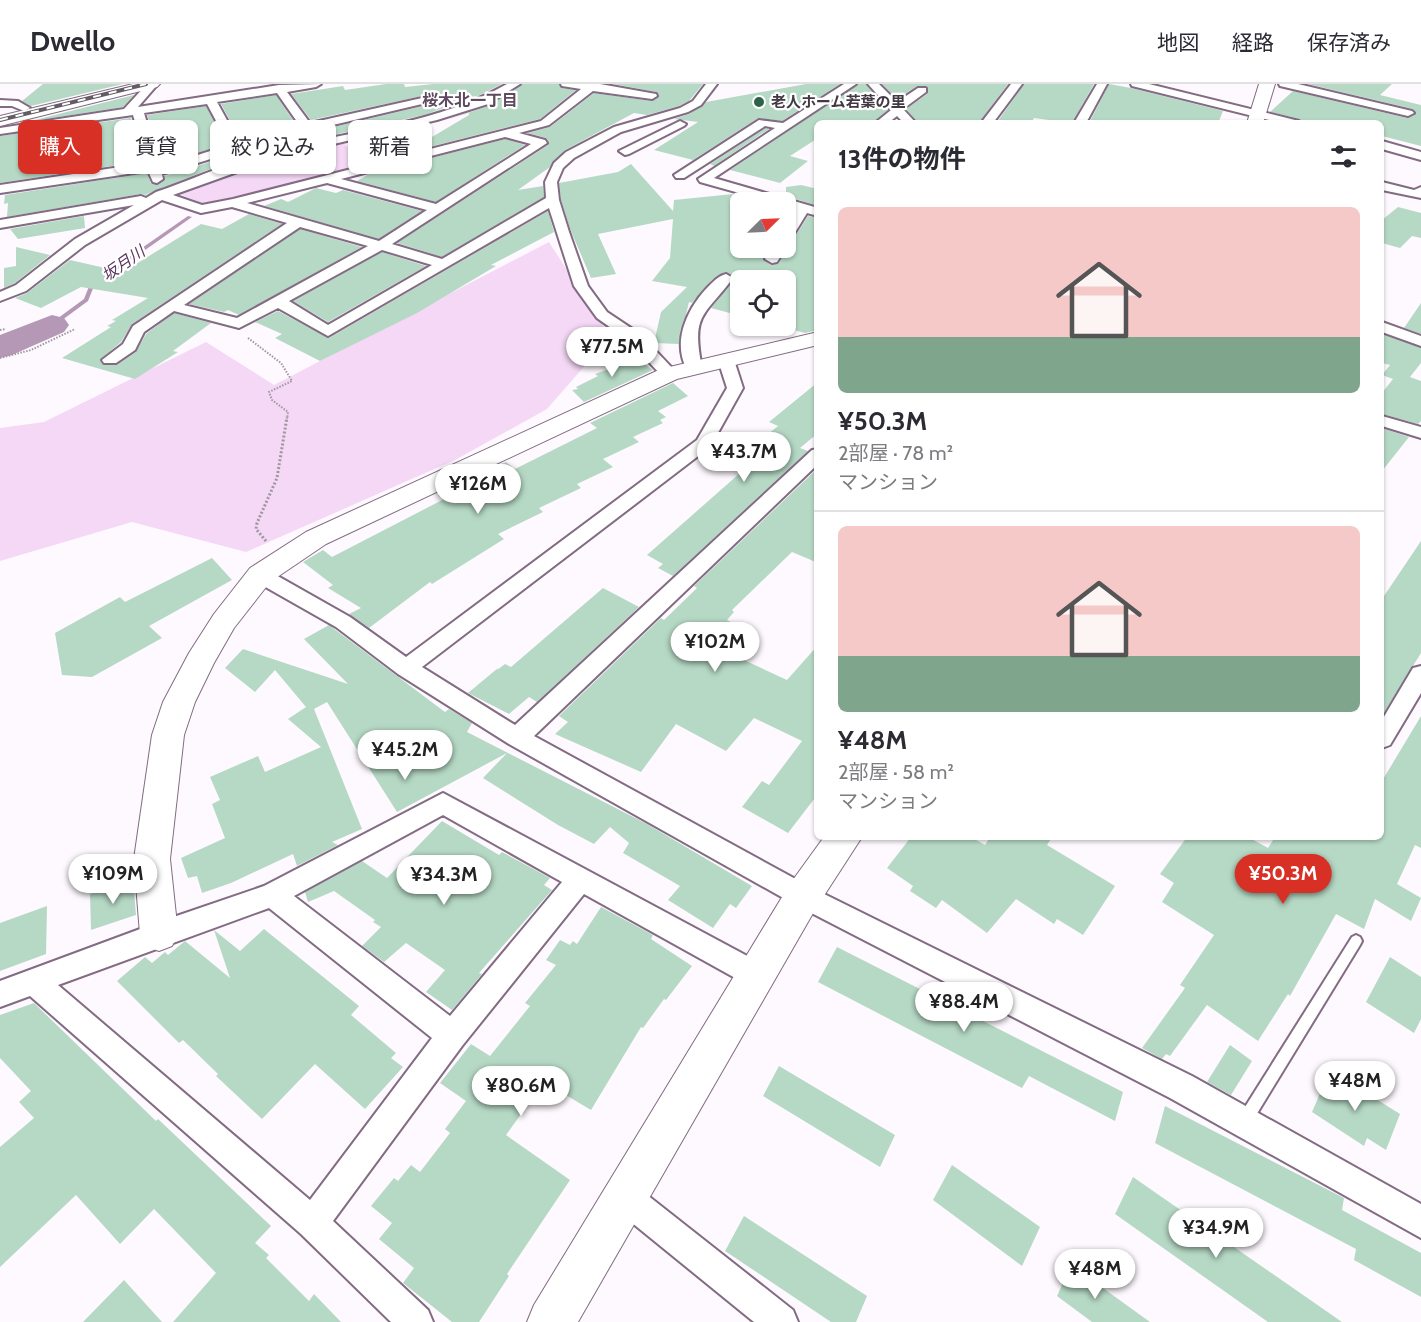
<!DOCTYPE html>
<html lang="ja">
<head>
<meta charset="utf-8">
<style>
  :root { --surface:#fff; --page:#f7f7f7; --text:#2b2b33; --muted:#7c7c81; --line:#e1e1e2; --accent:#d93025 }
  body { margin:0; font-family:Cabin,"Noto Sans JP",sans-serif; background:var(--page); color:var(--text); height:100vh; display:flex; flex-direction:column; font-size:22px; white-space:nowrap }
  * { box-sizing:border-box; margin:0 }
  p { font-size:20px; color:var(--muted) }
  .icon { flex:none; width:33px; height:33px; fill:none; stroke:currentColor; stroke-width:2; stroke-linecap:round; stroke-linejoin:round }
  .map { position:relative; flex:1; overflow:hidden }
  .sheet { position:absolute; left:814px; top:36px; width:570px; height:720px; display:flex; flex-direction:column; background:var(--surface); border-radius:9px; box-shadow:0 2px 4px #0004 }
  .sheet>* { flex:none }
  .top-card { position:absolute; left:18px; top:36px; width:570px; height:54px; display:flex; gap:12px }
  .needle { width:39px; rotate:66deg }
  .controls { position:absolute; left:730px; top:108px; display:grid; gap:12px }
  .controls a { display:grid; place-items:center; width:66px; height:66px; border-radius:9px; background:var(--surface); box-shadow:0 2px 4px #0004; font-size:30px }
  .price { position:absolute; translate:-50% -51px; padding:0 14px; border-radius:21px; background:#fff; color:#222; font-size:20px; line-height:39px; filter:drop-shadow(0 2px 3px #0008) }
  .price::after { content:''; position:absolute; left:50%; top:36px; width:18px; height:14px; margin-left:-9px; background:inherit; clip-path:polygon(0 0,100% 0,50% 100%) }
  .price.selected { background:var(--accent); color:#fff }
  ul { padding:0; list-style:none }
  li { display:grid; align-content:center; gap:12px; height:318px; padding:0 24px }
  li+li { border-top:2px solid var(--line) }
  li span { display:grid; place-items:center; height:186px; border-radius:9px; color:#555 }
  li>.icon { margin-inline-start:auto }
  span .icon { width:108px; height:108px; fill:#fffc; stroke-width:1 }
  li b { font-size:26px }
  h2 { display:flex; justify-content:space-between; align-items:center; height:72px; padding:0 24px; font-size:26px }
  .pill { padding:0 21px; border-radius:9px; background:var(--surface); box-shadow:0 2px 4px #0004; font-size:21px; line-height:54px }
  .pill.selected { background:var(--accent); color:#fff }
  header { display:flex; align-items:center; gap:36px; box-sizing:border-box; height:84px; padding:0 30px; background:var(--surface); border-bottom:2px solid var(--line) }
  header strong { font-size:28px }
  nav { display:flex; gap:33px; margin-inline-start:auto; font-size:21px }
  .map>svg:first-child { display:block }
  .green { fill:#f4d8f5 }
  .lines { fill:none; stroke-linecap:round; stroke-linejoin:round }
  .stream { fill:#b498b6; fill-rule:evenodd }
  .river { fill:#b498b6; fill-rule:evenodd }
  .building { fill:#b6d9c5 }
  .lane-casing { stroke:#826b83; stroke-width:4 }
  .street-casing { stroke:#826b83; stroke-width:4 }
  .secondary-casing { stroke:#826b83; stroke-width:2 }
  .path-far1 { stroke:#9f979f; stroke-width:2; stroke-dasharray:1.5 1.5; stroke-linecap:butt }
  .path { stroke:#9f979f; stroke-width:3; stroke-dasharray:2 2; stroke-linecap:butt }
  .lane { fill:#fff; fill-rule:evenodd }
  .street { fill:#fff; fill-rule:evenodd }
  .secondary { fill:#fff; fill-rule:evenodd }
  .rail-casing { stroke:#645b64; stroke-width:4 }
  .rail { stroke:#fff; stroke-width:2; stroke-dasharray:8; stroke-linecap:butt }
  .poi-dot { fill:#2d6249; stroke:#fff; stroke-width:2 }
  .labels { text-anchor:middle; stroke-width:4.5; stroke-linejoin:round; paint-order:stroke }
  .far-poi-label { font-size:15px; font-weight:bold; fill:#433943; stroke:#fff; text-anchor:start }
  .far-neighbourhood-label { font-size:16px; font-weight:bold; fill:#5e495f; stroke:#fff }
  .far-water-label { font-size:16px; font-style:italic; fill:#5c365f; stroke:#fff }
</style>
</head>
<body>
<header>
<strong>Dwello</strong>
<nav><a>地図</a><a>経路</a><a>保存済み</a></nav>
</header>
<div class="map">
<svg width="1421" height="1238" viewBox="0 0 1421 1238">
  <rect width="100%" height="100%" fill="#fef9fe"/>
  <path class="green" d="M341,57l25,23 -150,38 -14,1 -26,-10 99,-37z
    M549,158l61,95 -63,72 -90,50 -211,93 -114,-30 -132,39v-133l44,-6 162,-80 68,43z"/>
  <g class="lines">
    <path class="stream" d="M188,132l4,1 -98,69 -6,15 -34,25h-4v-2l34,-25 6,-15z"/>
    <path class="river" d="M52,231l12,3 5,7 -5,7 -52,23 -12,3v-23z"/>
  </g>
  <path class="building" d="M43,0h80l-92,22 -9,-5z
    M386,0h18l1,3 28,-3h69l-22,11 -56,20 -146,32 -60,17 2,1 -75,30 -4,-1 -134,23 1,-14 -4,1 1,-9 142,-22 4,10 7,2 7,-5v-4l118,-37 140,-33 7,-4 -8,-6 -111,24 -20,-26 52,-8 2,4z
    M522,0h37l3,4 14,2 -36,29 -135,34 64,-38v-2l-20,6 40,-13z
    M613,0h90l-14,17 -10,5 -32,9 -13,-2 -69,37 -15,17 -32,23 25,-4 1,11 -102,60 -45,-14 151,-98 -2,-7 -18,-5 22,-6 44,-34 58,8 7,-4 -3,-5z
    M806,0h34l-58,37 -24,-3 -65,42 -39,-10 44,-28 -24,-3 15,-5 17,-12z
    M858,0h8l22,26 -15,13h-55v15l-28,18 18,5 -28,22 -50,-13z
    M882,0h126l-29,39h-61l-12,-14 21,-15 1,-8h-11l-20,13z
    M1024,0h70l-22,39 -38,-5 -3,5 -33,-2z
    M1109,0l22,4 92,23 -4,10 -11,2h-119z
    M1308,0h84l-12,11 41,10v41l-39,-10v-13h-68l-44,-11 23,-21 114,27 9,-5 -3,-4z
    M134,11l-11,12 -96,15z
    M276,11l20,30 -56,14 -19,-35z
    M206,22l20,38 -64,20 -15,-49z
    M131,34l13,43 -144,22v-47z
    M765,44l4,1 -55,37 -4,-2z
    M505,55l20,6 -89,57 -79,-21 12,-7z
    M631,80l42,47 1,-11 59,-6 24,6 -16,2v46h29l-7,12 8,5 8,-2 9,-14 -2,-7 7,-2 15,-24 10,2v112l-13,3 -19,-5v-48h-45v36l-30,-8 24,-29 -1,-3 -9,-4 -13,8 -20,23 -3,-1 -10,42 -25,-1 7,-31 26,-25 -35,-6 18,-23 3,-39 -75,15 18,40 -25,4 -21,-49 -9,-29 -2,-17 59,-11z
    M801,101l17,4v17l-32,-10v-9z
    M316,104l20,5 7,-3 79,21 -43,28 -115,-33 17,-7 7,3z
    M1398,123l23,6v25l-9,-2 -12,12 -18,-5v-23z
    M548,127l6,21 -63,33 5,1 -79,47 -97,48 -45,-23 7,-4 -27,-12 23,-11 51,27z
    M249,130l33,10 -150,100 -11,18 -21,18 4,5h13l19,-13 10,-18 28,-21 37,10 -38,28 5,1 -43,27 -73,-21 49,-31 -4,-1 9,-5 -4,-1 36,-22 -67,-11 -40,21 -26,-10 12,-5 43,-33 53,12 78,-48 21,5z
    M84,132l1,12 -67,11 -8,-10z
    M300,145l62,18 -123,68 -11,-5 -4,2 -35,-8z
    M16,163l34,8 -35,28 -11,5v-20l12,-2z
    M382,168l44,14 -98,56 -35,-21z
    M1421,219v31l-17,-6z
    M1382,250l39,14v15l-11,14 11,4v40l-3,3 -36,-10v-21l11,-14 -11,-4 8,-10 -8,-2z
    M632,271l21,15 -69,32 -12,-12 6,-1 -2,-2 22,-11 -3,-2 14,-5 -4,-3z
    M818,298v51l-18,15 8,3 -135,125 -15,-8 5,-4 -16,-9 101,-89 -12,-5 42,-35 -9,-4z
    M673,299l15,13 -30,15 8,6 -6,3 3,3 -30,14 6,5 -36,17 10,8 -36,17 4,4 -42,20 4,4 -45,22 6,5 -72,45 -2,-2 -61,46 -20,-14 12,-6 -33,-20 5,-3 -30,-23 20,-12 9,7 114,-59 6,5 42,-20 -11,-10 23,-11 9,7 82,-41 -7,-5z
    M1382,344l27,9 -27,34z
    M818,384v95l-26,-11 -60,58 2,2 -7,8 11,6 -3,3 8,4 -5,5 6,4 -13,12 56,26 31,-35v149l-30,39 -46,-26 20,-26 7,4 33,-44 -48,-23 -28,33 -50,-27 -35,48 -86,-38 13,-12 -9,-6 102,-98 3,2 33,-32 -3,-2z
    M1421,457v112l-39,63v-117z
    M212,474l20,22 -83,46 13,12 -70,39 -30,-2 -7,-42 65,-36 5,5z
    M603,504l36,19 -102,95 -8,-5 -20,17 -41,-21 30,-25 -1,2 8,-6 6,3z
    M329,541l116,87 4,-3 23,14 -5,9 180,92 105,62 -16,22 -6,-4 -17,24 -45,-28 12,-14 -57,-33 6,-10 -19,-16 -16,17 -36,-19 -75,-47 24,-25 -110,59 -70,-110 -13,7 48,120 -30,13 6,3 -41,21 -4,-12 -62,29 -29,10 -5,-17 -9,2 -7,-20 44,-20 -13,-34 8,-4 -10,-23 48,-21 7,16 56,-25 -33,-28 18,-12 -31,-37 -20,22 -30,-24 18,-19 105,35 -44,-45z
    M1421,632v132l-6,-3 -18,39 24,14 -10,23 -36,-22 -11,30 -28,-15 -46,82 -2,-2 -30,47 -51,-36 -37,51 -4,-2 -4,5 -20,-11 43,-60 -5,-3 34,-50 -52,-33 12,-19 -14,-9 27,-37h61l20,11 7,-11h107v-56z
    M442,737l57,34 3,-3 48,26 -6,7 8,5 -73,83 3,1 -30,36 -26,-18 19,-22 -39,-27 -22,19 -22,-16 19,-19 -8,-5 2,-2 -41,-29 -26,11 -3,-10 57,-31 25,17z
    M911,753h60l14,8 5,-8h62l-5,8 68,41 -32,49 -26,-16 -3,5 -38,-25 -29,34 -45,-33 -6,8 -26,-17 3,-5 -26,-18z
    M133,795l3,36 -45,15 -1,-36z
    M47,822l-1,48 -46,17v-48z
    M601,823l52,28 -2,4 41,27 -26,34 -2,-1 -21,29 -2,-1 -50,83 -47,-28 -38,53 64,45 -63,94 2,2 -30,46h-27l-49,-39 11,-15 -35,-29 13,-16 -21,-17 23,-28 4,3 13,-16 9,7 30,-39 -5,-4 21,-28 -26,-18 31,-39 19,12 40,-50 -5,-3 31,-38 -10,-5 14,-20 10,5 3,-4 4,3z
    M264,845l95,77 -8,9 45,38 -5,5 12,9 -38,42 -50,-45 -53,55 -46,-43 2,-2 -35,-34 -4,3 -62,-62 28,-24 7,6 13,-11 3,3 17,-14 45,37 -16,-48 26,21z
    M837,863l286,145 -8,29 -86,-45 -7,12 -204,-106z
    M1390,873l31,20v42l-7,14 -48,-31z
    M34,919l122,118 2,-2 113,107 -16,17 14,12 -3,3 43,43 5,-7 27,28h-168l43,-49 -62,-64 -34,35 -44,-49 -76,72v-120l34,-29 -15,-16 12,-11 -31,-33v-43z
    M1230,961l22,16 -21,34 -24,-13z
    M779,982l116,69 -15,32 -117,-71z
    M1330,986l70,44 -14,36 -19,-12 -3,8 -52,-34z
    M1165,1022l179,92 -2,12 79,43v44l-67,-37 2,-11 -201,-106z
    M952,1081l88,62 -18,39 -89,-66z
    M1133,1093l23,16 186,129h-74l-153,-108z
    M744,1132l123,80 -11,26h-25l-106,-71z
    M1071,1181l79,57h-58l-35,-26z
    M124,1196l38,42h-79z"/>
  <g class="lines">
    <defs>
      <path id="lane" d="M1356,851l4,2 2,4 -2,4 -110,180 -5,2 -5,-2 -2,-5 2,-5 112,-178z"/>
      <path id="street" d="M147,0h11l-20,23 141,-22 42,-1 -5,3 -29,5 23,31 112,-25 6,3 -6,3 -140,33 -120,37 1,5 -6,4 -4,-1 -5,-11 -148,22v-8l147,-22 -14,-48 -133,19v-6l124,-19zM277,9l23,33 -61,16 -22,-40zM207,20l22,41 -69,22 -16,-54z
        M507,0h13l-32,20 -51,16 -155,36 -109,39 29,10 31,-6 308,-78 40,-32 -19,-3 -1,-2h39l56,10 1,2 -5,3 -59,-8 -44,34 -30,8 26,7 2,3 -155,101 50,15 104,-61 -1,-16 9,-19 12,-11 48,-25 66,-19 13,-7 13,-17h11l-16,21 -13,7 -67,20 -47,26 -11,10 -6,14 2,18 10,32 19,54 19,26 33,22 35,37 2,3 -2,3h-12l-35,-37 -31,-22 -23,-32 -25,-78 -221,128 -50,-28 -39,20 -65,-17 -30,21 -9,18 -19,13h-12l-2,-3 21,-16 10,-18 154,-103 -55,-16 -31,6 -39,-13 -77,45 -59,46 -26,10v-9l16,-7 59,-46 59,-34 -134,23v-8l141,-24 5,2 10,-6c40,-14 81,-33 122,-43 76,-18 161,-26 229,-65zM505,53l26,7 -95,60 -95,-25zM327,99l100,27 -48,31 -132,-38zM300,143l68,19 -131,72 -53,-13zM382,166l50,15 -104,60 -39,-24z
        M844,0h12l-142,94 104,30v8l-11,-3 -16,26 -5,1v-15l9,-15 -9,-2v-6h-15l-71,-20 -2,-3 77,-51 -10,-2 -81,52h-8l-2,-3 85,-55 24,3z
        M868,0h11l18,18 21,-14h8v4l-23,17 13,14h-12l-7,-7 -9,7h-13l16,-13z
        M1011,0h11l-29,39h-12z
        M1097,0h10l-21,39h-12z
        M1131,0h18l150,37 2,2h-20l-149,-37z
        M1279,0h19l114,27 2,2 -6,3 -128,-30z
        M0,16l18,1 12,7 -6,3 -12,-5h-12z
        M680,37l6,3 -2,2 -55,28 -4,1 -6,-4z
        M1382,57l39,11v8l-39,-11z
        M1382,98l32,8 7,-3v11l-39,-8z
        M772,164h14l-9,14 -5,1 -7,-4z
        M726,190l7,4c-29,39 -42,35 -31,90l-8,5 -6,-2c-17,-28 -1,-62 19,-83 6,-6 11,-12 19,-14z
        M1382,238l39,14v10l-39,-14z
        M726,271l8,5 9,28 -33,59 -288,220 93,58 297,-275 6,-1v15l-284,272 278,152 380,188 229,128v34l-251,-140 -376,-194 -285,-160 -111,-70 -62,-47 -83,-47 -3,-5 3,-5 7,-2 7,2 83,47 56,40 291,-217 30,-52 -9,-28z
        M1382,332l39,11v11l-39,-12z
        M1421,582v27l-31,52 -8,3v-28l31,-52z
        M443,709l323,173 4,9 -4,9 -10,4 -10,-4 -162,-90 -122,152 -129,175 95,89 5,12h-42l-90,-88 -271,-238 -30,11v-26l159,-59 105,-36zM443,731l119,67 -112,134 -156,-120zM269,824l163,130 -122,162 -252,-215z
        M626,1098l11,5 156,123 5,12h-44l-139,-113 -5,-11 5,-11z"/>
      <path id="secondary" d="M133,0h27l-3,3 -157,39v-10z
        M1259,0h16l-12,39h-16z
        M818,248v13l-141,34 -351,165 -56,38 -36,46 -20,35 -19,39 -11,33 -14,124 8,75 -6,12 -13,5 -13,-5 -6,-12 -6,-75 18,-124 11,-33 26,-49 25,-39 36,-46 56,-36 355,-163z
        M824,753h38l-46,71 -238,414h-51l7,-17 256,-421z"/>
    </defs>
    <use href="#lane" class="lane-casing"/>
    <use href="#street" class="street-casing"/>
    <use href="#secondary" class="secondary-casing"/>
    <path class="path-far1" d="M0,246l6,-1
      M248,254l33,25 11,18 -23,11 3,8 16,12 -1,7
      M0,274l31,-8 44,-21"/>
    <path class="path" d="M266,457l-10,-12 1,-6 20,-45 10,-61"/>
    <use href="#lane" class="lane"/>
    <use href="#street" class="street"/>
    <use href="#secondary" class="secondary"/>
    <defs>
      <path id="rail" d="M0,36l146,-36"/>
    </defs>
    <use href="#rail" class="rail-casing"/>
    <use href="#rail" class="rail"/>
  </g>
  <circle class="poi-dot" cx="759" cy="18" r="6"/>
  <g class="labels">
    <g class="far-poi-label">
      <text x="771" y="23">老人ホーム若葉の里</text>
    </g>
    <g class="far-neighbourhood-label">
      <text x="470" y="22">桜木北一丁目</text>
    </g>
    <g class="far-water-label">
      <text transform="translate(123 179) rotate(-35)" y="6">坂月川</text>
    </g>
  </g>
</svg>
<div class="controls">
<a><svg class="needle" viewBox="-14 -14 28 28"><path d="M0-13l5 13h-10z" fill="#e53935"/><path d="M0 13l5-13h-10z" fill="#7c7c81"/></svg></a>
<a><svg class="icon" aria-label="locate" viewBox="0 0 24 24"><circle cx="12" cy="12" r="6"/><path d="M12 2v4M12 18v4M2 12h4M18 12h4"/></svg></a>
</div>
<b class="price" style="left:612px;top:294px">¥77.5M</b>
<b class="price" style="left:744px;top:399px">¥43.7M</b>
<b class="price" style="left:478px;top:431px">¥126M</b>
<b class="price" style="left:715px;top:589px">¥102M</b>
<b class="price" style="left:405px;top:697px">¥45.2M</b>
<b class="price" style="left:113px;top:821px">¥109M</b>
<b class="price selected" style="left:1283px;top:821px">¥50.3M</b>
<b class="price" style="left:444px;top:822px">¥34.3M</b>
<b class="price" style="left:964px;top:949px">¥88.4M</b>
<b class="price" style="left:1355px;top:1028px">¥48M</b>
<b class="price" style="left:521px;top:1033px">¥80.6M</b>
<b class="price" style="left:1216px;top:1175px">¥34.9M</b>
<b class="price" style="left:1095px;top:1216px">¥48M</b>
<div class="top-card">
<a class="pill selected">購入</a>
<a class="pill">賃貸</a>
<a class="pill">絞り込み</a>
<a class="pill">新着</a>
</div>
<section class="sheet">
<h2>13件の物件<svg class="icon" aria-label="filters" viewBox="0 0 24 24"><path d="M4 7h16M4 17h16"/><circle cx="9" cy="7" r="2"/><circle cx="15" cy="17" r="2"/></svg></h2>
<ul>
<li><span style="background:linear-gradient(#f6c9c9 70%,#7fa58c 0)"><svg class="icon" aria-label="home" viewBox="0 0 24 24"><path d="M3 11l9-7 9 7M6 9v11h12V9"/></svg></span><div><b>¥50.3M</b><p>2部屋 · 78 m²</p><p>マンション</p></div></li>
<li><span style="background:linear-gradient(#f6c9c9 70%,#7fa58c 0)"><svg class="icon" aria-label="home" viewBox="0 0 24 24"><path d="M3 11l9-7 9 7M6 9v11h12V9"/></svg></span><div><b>¥48M</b><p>2部屋 · 58 m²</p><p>マンション</p></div></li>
</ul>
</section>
</div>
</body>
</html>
